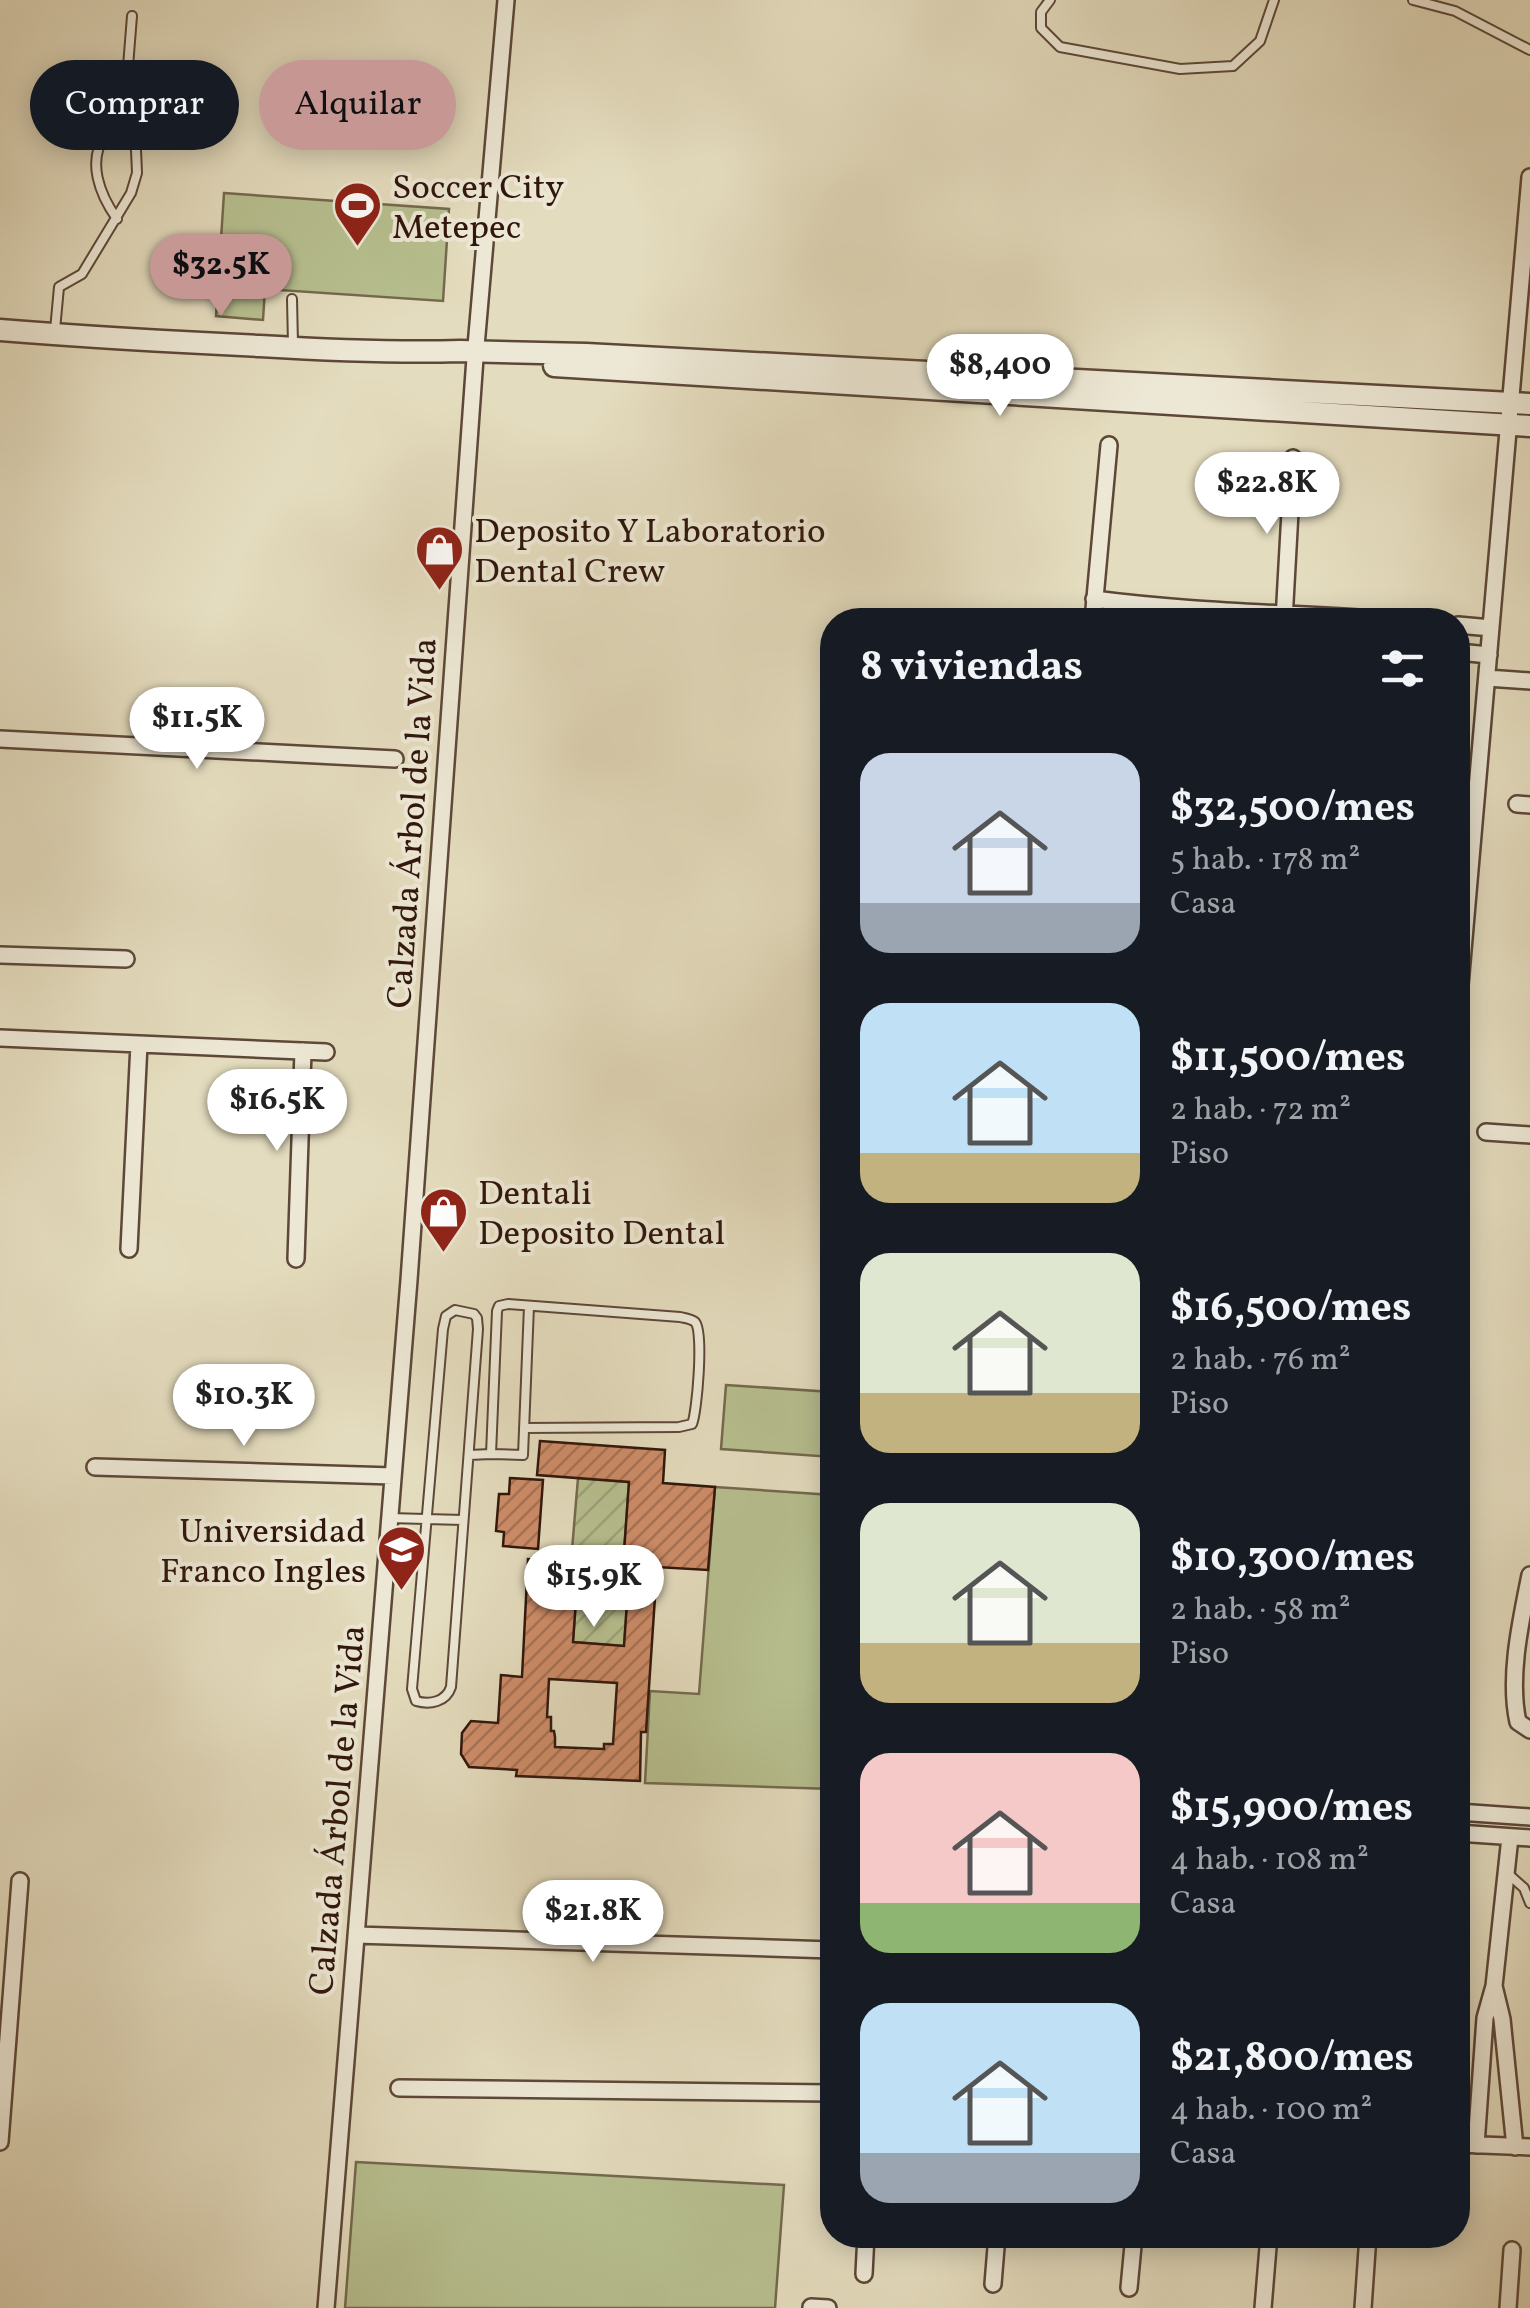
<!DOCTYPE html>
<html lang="es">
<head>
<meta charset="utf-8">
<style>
  :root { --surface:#171b24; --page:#242831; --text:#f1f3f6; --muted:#9ea1a6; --accent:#c59692 }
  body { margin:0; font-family:Vollkorn,serif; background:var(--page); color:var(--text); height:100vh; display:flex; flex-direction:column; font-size:38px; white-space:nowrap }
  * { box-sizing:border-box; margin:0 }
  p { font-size:32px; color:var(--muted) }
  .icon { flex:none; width:55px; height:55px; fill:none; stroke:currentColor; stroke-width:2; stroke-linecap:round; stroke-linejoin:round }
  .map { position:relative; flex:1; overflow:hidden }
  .side { position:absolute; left:820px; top:608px; width:650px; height:1640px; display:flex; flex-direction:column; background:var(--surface); border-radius:40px; box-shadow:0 5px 25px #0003 }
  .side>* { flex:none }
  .guide { position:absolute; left:30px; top:60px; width:640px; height:90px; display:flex; gap:20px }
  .price { position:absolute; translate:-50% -85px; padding:0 22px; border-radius:35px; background:#fff; color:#222; font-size:32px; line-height:65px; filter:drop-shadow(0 2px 5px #0008) }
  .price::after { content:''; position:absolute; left:50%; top:60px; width:30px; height:22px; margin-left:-15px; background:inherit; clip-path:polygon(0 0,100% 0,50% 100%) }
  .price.on { background:var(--accent); color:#111 }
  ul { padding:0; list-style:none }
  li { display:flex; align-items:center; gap:30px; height:250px; padding:0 40px }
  li span { display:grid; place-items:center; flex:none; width:280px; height:200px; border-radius:30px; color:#555 }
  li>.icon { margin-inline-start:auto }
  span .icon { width:120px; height:120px; fill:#fffc; stroke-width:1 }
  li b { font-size:42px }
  h2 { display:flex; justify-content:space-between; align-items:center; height:120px; padding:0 40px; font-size:42px }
  .pill { padding:0 35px; border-radius:45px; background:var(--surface); box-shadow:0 5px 25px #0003; font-size:35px; line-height:90px }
  .pill.on { background:var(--accent); color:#111 }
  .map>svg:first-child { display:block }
  .grass { fill:#b7bf8f; stroke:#746a4d; stroke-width:2.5 }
  .garden { fill:url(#garden-furrows); stroke:#746a4d; stroke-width:2.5 }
  .building { fill:url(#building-hatch); stroke:#30160b; stroke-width:2.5; fill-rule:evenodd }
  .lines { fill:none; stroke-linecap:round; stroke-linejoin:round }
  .service-casing { stroke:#5d4838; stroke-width:12 }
  .minor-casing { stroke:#5d4838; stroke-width:20 }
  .tertiary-casing { stroke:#5d4838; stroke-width:25 }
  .service { stroke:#ede8d5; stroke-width:8 }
  .minor { stroke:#ede8d5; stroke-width:15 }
  .tertiary { stroke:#ede8d5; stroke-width:20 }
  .labels { text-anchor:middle; stroke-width:8; stroke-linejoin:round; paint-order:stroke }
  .poi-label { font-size:35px; fill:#30160b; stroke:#ede8d5; text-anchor:start }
  .street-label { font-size:35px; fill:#30160b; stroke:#ede8d5 }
</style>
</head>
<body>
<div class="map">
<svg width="1530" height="2308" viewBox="0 0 1530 2308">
  <defs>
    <pattern id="garden-furrows" width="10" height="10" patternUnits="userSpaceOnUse" patternTransform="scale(2.5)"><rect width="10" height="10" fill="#b7bf8f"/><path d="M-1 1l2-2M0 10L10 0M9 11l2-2" fill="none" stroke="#9ea37a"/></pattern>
    <pattern id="building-hatch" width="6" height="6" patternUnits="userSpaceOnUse" patternTransform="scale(2.5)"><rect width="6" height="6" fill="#ce8d69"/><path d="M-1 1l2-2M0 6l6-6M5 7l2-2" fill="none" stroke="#a87255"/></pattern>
  </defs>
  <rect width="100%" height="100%" fill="#e4dcbe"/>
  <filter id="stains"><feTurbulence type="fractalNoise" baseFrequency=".002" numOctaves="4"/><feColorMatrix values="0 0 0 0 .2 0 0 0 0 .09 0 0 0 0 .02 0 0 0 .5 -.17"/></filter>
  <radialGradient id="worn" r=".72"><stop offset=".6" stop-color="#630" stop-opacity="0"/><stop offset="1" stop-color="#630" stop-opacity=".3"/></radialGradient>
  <path class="grass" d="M224,193l225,16 -6,92 -178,-12 -2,31 -47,-4z
    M726,1385l106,7v65l-111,-8z
    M715,1487l117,8v294l-187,-6 5,-92 49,3z
    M356,2162l428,23 -9,123h-430z"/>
  <path class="garden" d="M578,1478l51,4 -6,84 -52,-4z
    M576,1600l51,3 -3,43 -51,-4z"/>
  <path class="building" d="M540,1441l125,9 -2,33 52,4 -7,83 -51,-3 -11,165h-5l-1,49 -124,-5 1,-6 -48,-3 -8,-13 1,-21 9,-12 27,2 3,-48 21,2 6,-118 95,7 6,-84 -92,-7zM576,1600l51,3 -3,43 -51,-4zM549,1679l68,4 -4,61h-9v5l-49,-2v-10l-1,-6h-3v-14h-4z
    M510,1478l33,2 -5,69 -35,-3 1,-14 -8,-1 3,-37h10z"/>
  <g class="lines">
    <defs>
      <path id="service" d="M1050,0l-9,12v16l19,19 120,22 53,-3 27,-25 14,-41
        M1413,0l42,11 75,39
        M117,219c-17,-24 -31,-58 -11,-85 5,-6 13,-12 18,-17
        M292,299l1,45
        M55,330l4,-43 23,-13 49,-81 6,-20 -1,-23 -12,-33 8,-101
        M455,1310l19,4 3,4 1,11 -27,358c-5,15 -21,18 -35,14l-4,-12 31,-360 3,-13z
        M491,1454l32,1 6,-149
        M469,1455l22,-1 6,-143 2,-5 9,-2 172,13c4,1 12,2 15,5 9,9 2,91 -3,102l-13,3 -155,1
        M389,1518l74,2
        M1506,1872l18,16 6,15"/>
      <path id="minor" d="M1094,599c98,13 196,14 294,21
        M1093,620l16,-175
        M1284,620l9,-162
        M1458,625l33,3
        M1458,652l31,3
        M1487,678l43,3
        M0,739l395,20
        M1517,804l13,1
        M0,955l126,4
        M1458,1008l72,-831
        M0,1038l326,14
        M1486,1132l44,3
        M129,1249l10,-205
        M296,1259l7,-208
        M95,1467l298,9
        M1530,1575c-9,45 -22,102 -12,147l12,8
        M1458,1812l72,5
        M1458,1833l72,5
        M356,1935l476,15
        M1494,1986l8,33 13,128
        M399,2088l433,5
        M0,2142l20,-261
        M1458,2144l72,3
        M1476,2145l9,-127 9,-32 16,-149
        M864,2274l2,-39
        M993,2284l4,-49
        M1129,2288l5,-53
        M811,2307l17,1
        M326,2308l83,-1028 66,-922 31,-358
        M1263,2308l6,-73
        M1363,2308l5,-73
        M1508,2308l4,-58"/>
      <path id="tertiary" d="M0,330c87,7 173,12 260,16 67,4 133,7 200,5l126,3 944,50
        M554,366l976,60"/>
    </defs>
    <use href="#service" class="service-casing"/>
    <use href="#minor" class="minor-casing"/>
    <use href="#tertiary" class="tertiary-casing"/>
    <use href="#service" class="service"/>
    <use href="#minor" class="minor"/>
    <use href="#tertiary" class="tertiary"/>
  </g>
  <defs>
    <symbol id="stadium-pin" viewBox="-11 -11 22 30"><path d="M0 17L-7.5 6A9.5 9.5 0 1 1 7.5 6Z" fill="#8f2418" stroke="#ede8d5"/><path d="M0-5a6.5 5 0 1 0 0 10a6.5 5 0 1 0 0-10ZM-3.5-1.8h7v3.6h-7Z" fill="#fff"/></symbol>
    <symbol id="shop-pin" viewBox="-11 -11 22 30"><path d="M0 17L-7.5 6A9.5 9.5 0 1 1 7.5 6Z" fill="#8f2418" stroke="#ede8d5"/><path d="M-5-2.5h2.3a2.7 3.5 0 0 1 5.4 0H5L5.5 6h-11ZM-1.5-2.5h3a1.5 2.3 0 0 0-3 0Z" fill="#fff"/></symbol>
    <symbol id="university-pin" viewBox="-11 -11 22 30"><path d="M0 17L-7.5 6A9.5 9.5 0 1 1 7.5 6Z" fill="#8f2418" stroke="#ede8d5"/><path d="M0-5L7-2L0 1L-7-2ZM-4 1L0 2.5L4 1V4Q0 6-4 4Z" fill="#fff"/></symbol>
  </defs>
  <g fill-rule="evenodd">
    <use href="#stadium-pin" x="330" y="178" width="55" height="75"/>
    <use href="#shop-pin" x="412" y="522" width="55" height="75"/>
    <use href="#shop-pin" x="416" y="1184" width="55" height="75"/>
    <use href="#university-pin" x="374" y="1522" width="55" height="75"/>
  </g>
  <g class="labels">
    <g class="poi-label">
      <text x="392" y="198">Soccer City<tspan x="392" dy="40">Metepec</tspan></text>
      <text x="474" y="542">Deposito Y Laboratorio<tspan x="474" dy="40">Dental Crew</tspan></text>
      <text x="478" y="1204">Dentali<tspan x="478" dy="40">Deposito Dental</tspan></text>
      <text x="366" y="1542" text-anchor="end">Universidad<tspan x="366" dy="40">Franco Ingles</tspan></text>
    </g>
    <g class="street-label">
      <text transform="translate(411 823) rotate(-86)" y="12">Calzada Árbol de la Vida</text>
      <text transform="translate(336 1810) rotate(-85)" y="12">Calzada Árbol de la Vida</text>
    </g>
  </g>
  <rect width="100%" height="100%" filter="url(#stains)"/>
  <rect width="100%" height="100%" fill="url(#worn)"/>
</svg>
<b class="price on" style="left:221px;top:319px">$32.5K</b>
<b class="price" style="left:1000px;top:419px">$8,400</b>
<b class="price" style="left:1267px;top:537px">$22.8K</b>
<b class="price" style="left:197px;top:772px">$11.5K</b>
<b class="price" style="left:277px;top:1154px">$16.5K</b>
<b class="price" style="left:244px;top:1449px">$10.3K</b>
<b class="price" style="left:594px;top:1630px">$15.9K</b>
<b class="price" style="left:593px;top:1965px">$21.8K</b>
<div class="guide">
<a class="pill">Comprar</a>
<a class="pill on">Alquilar</a>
</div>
<section class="side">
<h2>8 viviendas<svg class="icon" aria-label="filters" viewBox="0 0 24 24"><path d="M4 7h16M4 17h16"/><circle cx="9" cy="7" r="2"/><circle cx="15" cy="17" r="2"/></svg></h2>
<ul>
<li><span style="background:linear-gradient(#c9d6e8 75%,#9aa5b1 0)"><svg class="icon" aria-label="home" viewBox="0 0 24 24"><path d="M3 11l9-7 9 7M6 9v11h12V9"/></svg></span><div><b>$32,500/mes</b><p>5 hab. · 178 m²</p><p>Casa</p></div></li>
<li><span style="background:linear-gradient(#bfe0f5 75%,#c2b280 0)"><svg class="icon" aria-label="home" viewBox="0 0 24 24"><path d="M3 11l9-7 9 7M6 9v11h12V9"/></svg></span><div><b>$11,500/mes</b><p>2 hab. · 72 m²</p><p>Piso</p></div></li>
<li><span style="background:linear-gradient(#dfe7d0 70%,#c2b280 0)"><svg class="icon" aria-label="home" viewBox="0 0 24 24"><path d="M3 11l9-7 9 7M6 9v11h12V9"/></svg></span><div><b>$16,500/mes</b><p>2 hab. · 76 m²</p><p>Piso</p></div></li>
<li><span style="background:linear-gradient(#dfe7d0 70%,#c2b280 0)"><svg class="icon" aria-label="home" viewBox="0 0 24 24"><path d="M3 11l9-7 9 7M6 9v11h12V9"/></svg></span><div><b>$10,300/mes</b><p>2 hab. · 58 m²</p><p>Piso</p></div></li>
<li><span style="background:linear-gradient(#f6c9c9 75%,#8fb573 0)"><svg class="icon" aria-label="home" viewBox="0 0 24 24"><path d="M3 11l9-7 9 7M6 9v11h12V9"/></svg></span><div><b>$15,900/mes</b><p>4 hab. · 108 m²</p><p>Casa</p></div></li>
<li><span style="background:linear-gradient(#bfe0f5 75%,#9aa5b1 0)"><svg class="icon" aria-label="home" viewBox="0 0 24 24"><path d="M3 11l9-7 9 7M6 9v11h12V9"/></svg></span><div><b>$21,800/mes</b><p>4 hab. · 100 m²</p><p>Casa</p></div></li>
</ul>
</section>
</div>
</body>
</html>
